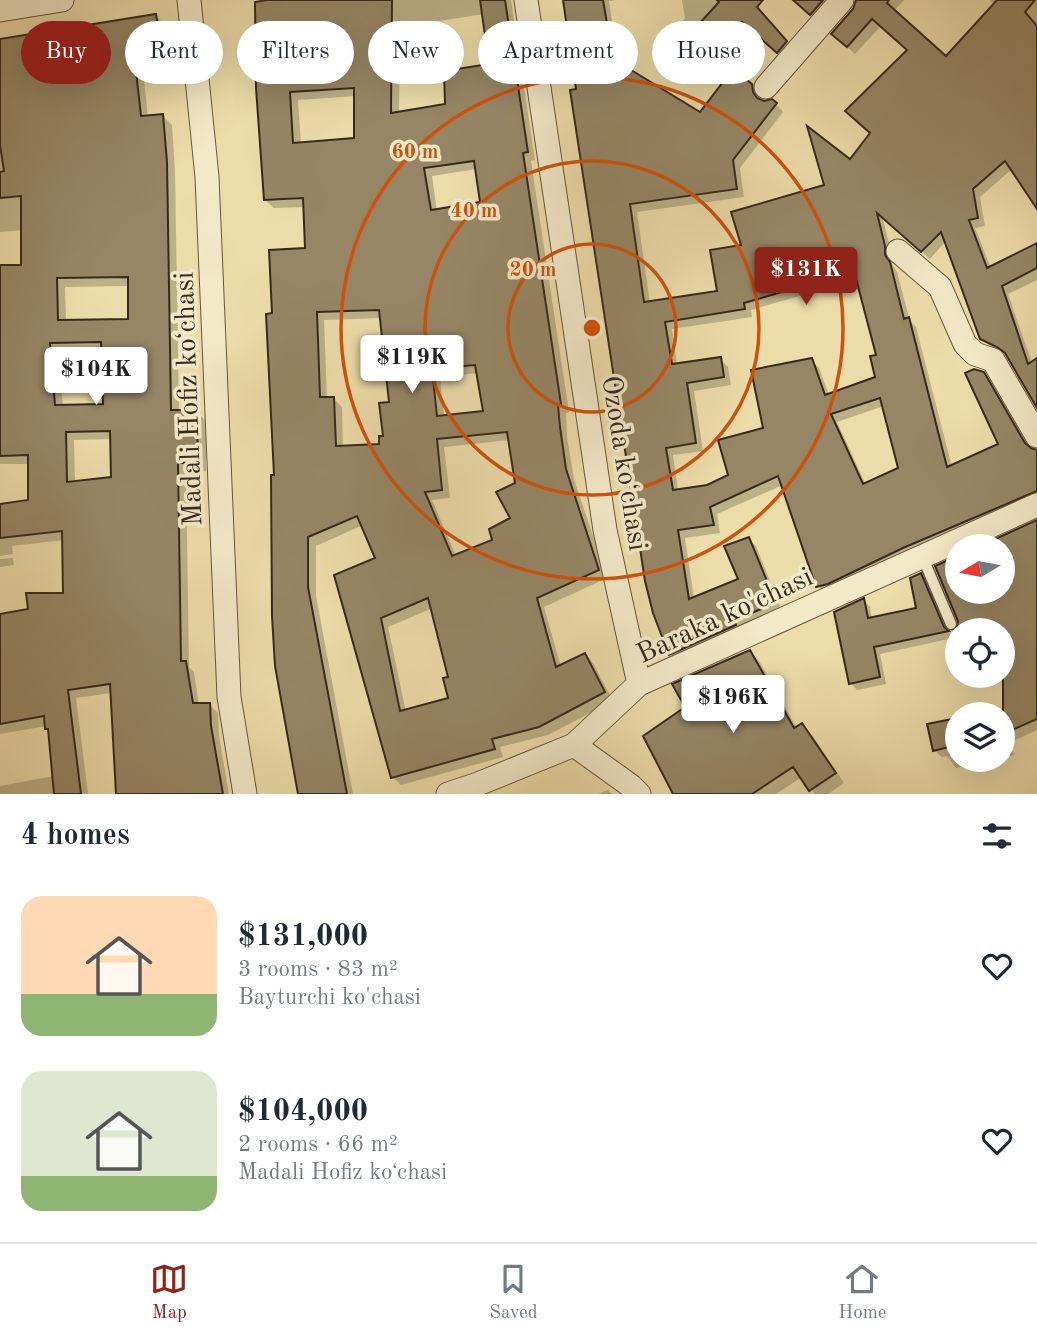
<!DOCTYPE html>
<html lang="en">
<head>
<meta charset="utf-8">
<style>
  :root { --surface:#fff; --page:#f6f6f7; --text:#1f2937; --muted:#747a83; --line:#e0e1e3; --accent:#8f2418 }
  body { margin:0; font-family:"Old Standard TT",serif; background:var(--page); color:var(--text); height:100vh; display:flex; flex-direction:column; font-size:26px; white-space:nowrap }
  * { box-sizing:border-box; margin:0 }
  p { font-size:23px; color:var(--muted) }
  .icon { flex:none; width:38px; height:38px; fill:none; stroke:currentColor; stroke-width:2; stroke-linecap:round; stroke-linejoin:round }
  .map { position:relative; height:794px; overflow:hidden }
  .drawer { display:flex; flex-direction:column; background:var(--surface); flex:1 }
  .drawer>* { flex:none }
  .hud { position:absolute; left:21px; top:21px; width:996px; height:63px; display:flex; gap:14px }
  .needle { width:46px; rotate:260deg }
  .fabs { position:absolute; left:945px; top:534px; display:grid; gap:14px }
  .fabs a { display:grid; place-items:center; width:70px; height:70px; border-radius:50%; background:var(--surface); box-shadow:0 7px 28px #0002; font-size:35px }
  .price { position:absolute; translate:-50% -60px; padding:0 16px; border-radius:7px; background:#fff; color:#222; font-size:23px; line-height:46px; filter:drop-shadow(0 2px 4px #0008) }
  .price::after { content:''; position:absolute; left:50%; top:42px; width:21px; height:16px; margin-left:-10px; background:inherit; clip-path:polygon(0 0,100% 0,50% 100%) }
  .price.active { background:var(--accent); color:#fff }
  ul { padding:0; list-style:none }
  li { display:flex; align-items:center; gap:21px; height:175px; padding:0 21px }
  li span { display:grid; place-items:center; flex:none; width:196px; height:140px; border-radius:21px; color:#555 }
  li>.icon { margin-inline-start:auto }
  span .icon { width:84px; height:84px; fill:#fffc; stroke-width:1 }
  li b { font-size:30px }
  h2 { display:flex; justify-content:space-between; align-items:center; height:84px; padding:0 21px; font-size:30px }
  .pill { padding:0 24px; border-radius:32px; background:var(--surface); box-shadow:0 7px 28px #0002; font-size:24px; line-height:63px }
  .pill.active { background:var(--accent); color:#fff }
  .dock { display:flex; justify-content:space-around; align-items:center; height:98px; border-top:2px solid var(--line); background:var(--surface); font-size:19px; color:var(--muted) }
  .dock a { display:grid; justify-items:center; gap:4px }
  .dock .active { color:var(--accent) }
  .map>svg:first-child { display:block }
  .shadow { fill:#0003; fill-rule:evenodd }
  .building { fill:#968665; stroke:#38291b; stroke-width:2; fill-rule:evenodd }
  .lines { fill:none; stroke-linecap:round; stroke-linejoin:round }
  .service-casing { stroke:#65563e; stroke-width:13 }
  .minor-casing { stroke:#65563e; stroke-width:25 }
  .service { stroke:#f3e8c7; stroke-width:10 }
  .minor { stroke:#f3e8c7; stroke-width:23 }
  .ring { fill:none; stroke:#ce520e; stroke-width:3.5 }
  .labels { text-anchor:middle; stroke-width:7; stroke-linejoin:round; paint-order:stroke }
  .street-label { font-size:28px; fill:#38291b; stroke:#f3e8c7 }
  .centre { fill:#ce520e; stroke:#f3e8c7; stroke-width:3.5 }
  .ring-label { font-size:21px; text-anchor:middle; font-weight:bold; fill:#ce520e; stroke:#f3e8c7; stroke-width:7; stroke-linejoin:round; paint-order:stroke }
</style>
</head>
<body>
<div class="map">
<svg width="1037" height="794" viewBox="0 0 1037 794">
  <rect width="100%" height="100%" fill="#ecdca9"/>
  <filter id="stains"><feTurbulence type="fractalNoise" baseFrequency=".00286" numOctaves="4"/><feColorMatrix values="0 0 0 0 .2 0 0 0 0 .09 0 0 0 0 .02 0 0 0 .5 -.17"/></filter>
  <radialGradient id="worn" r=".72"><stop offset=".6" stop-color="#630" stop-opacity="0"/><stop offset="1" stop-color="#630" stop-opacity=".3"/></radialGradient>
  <path class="shadow" d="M279,0h232l24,160 -4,1 38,251 -3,1 1,24 7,42 33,99 -63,29 17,60 24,-12 8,8 20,38 -65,34 -48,12 3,10 -102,28 -9,-8 -56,-201 41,-17 -14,-34 -47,21v50l37,198h-53l-24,-317 -3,-162 34,-65 -2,-43 -31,1 -9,-8zM484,14l7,51 -44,41 -48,7 1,-86zM356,96v44l-55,4 -3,-44zM477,169l5,35 -45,7 -5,-35zM382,318l9,86 -6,33 -4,9 -38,2 -1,-41 -9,-9h-6l-3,-78zM478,373l7,40 -41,4 -4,-40zM510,440l6,44 -4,35 -18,23 -38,14 -24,-56 18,-2 -6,-51zM433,608l17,70 1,21 -45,13 -18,-85z
    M564,0h53l-8,1 10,64 81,50 51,-29 9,8v7l16,3 7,8 -43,56 4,29 -107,15 13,91 69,-10 24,-46 83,-60 46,-53 37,-83 -28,-25 -26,28 -14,-13 16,-41h47l-10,11 52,48 49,-54 -5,-5h47v206l-25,-37 -32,28 5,29 -10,2 16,40 46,-23v35l-29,14 24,69 5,-3v45l-29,-50 -18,-9 -9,-8 -35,-97 -16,18 -48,-43 10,39v9l5,8 13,49 6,6 36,140 49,-22 -18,-72 8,9 39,66 7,4v49l-211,92 -8,-7 -35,-101 -66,29 3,19 -35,5 9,61 46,-19 8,-41 8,7 26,65 -103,51 -8,-8zM858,279l20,77 -1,22 -48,17 -10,-27 -8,-8 -80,116 -24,11 -29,4 -5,-36 30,-4 -9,-60 37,-6 -3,-18 -8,-8 -43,6 -5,-36 80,-12 -1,-7zM884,406l16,63 -34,16 -29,-63z
    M682,0h66l46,50 -8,9 -35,-30 -32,33 -39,-38 5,-6z
    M794,0h45l-20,22z
    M156,16l9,9 6,41 -28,4 5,47 15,-1 9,9 3,47 4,240h18l9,9v50l-20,1 3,195 5,5 5,33 10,-1 9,9 1,23 10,58h-112l-5,-101 -36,5 12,96h-88v-8l54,-10 -5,-45 -3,-5 -46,8v-118l30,-5 35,-16 -1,-55 -52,6 1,8 -13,2v-51l30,-3v-38h-30v-197h23v-37l-23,2v-191zM130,286v35l-64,1 -1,-35zM103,350l1,56 -41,1 -5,-56zM112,439l1,40 -38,4 -1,-43z
    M1037,522v208l-28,13 5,12 -11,3v-44h-19l24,-5 10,-50 -15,7v-36h-44l1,-9 -23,-54 20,-9v34h46v-46h-19z
    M13,558l1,7 -14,2v-8z
    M920,575l7,7 26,56 -73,16 6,30 -29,6 -6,-7 12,-83 7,7 2,12 46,-10z
    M749,652l10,9 38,67 5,-3 10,10 32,48 -16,11h-13l-13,-17 -26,17h-101l12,-87z
    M957,720v40h38l-39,8 -9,-12 -5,1 -8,-7 -5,-24z
    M608,790l4,4h-14z"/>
  <path class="building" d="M267,0h125l-1,113 54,-9 -1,-33 45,-7 -9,-64h25l23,152 -5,1 38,251 -3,1 2,22 6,42 33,101 -62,28 19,69 29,-14 20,39 -66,35 -47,12 3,10 -104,29 -57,-203 41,-17 -18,-42 -49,21v50l39,207h-49l-23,-128 -3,-50 -1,-141h3l-8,-161 6,-1 -3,-63 36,-2 -2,-50 -39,2 -8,-112 -1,-86zM354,88v50l-61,5 -3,-51zM474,161l6,41 -49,8 -7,-42zM379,310l10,92 -10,1 4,33h-4v8l-43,2 -2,-49h-14l-3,-85zM475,365l8,46 -46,5 -5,-47zM507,432l8,51 -19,9 14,26 -21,11 3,11 -40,16 -27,-64 17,-2 -5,-51zM428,598l20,79 -5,1 5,20 -48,13 -19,-93z
    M563,0h40l10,59 87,53 33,-43 19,15 1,8 4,6 7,3 8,-2 5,4 -44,57 4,29 -107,15 14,98 73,-11 -7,-41 31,-5 -10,-33 93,-27 -17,-59 43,33 20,-26 -25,-22 62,-61 -35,-31 -25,28 -16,-13 22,-25 3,-9h33l-2,3 59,53 51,-56h38l-10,12 12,14v183l-32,-48 -32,28 5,29 -9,2 18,48 50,-25v25l-35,18 26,78 9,-6v50l-32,-55 -8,-6 -17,-8 -39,-107 -20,20 -44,-39 8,33v9l5,7 14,57 5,-2 38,150 51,-23 -33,-71 9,-4 10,3 41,71 6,5 6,2v41l-134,57 -75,36 -12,3 -38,-111 -68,31 4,18 -36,5 11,69 49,-20 -14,-33 25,-9 27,66 -42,17 2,5 -67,30 -16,-42 -8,-32 -75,-491 6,-1zM854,271l22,84 -6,1 5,21 -50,18 -13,-37 -61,12 12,58 -45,12 10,35 -21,10 -34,5 -7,-42 30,-5 -9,-60 37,-6 -3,-20 -49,7 -7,-42 80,-13 -1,-6zM880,398l18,70 -35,16 -32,-70z
    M717,0h46l-6,7 30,34 -10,12 -35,-31 -32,34 -21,-21 30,-33z
    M793,0h30l-13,15z
    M156,14l7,43 -28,5 6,54 22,-2 4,48 4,248h26l1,53h-20l3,198h5l7,42h17l1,23 12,68h-107l-6,-110 -42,6 13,104h-27l-6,-65h-3l-1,-13 -44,8v-110l28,-5 -2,-16h37l-1,-62 -62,7v-34l28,-4v-45l-28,1v-191h21v-69l-21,2v-26l4,-1 -4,-26v-106zM128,277v42l-70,1 -1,-42zM101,342l2,62 -48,1 -5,-62zM110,431l1,46 -44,5 -1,-50z
    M1037,520v199l-34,15v-104h-47l2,-9 -23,-55 22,-10v36h46v-46h-23z
    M921,573l23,54 5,4 -75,16 6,30 -31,7 -15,-72 30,-14 4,20 48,-10 -6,-30z
    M750,650l44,78 8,-5 34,50 -27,18 -16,-24 -41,27h-79l-30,-58 42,-29 -13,-23z
    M957,718v27l-24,6 -6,-27z"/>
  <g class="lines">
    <defs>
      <path id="service" d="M922,556l29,68"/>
      <path id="minor" d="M189,0l18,177 22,520 16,97
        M526,0l79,530 34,154
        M0,10l62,-10
        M766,87l76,-87
        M898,251l42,36 25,57 10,10 18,6 44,76
        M574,745l57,41 8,8
        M448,794l30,-10 96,-39 65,-61 398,-179"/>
    </defs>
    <use href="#service" class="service-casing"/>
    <use href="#minor" class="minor-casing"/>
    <use href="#service" class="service"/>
    <use href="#minor" class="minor"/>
  </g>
  <g class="ring">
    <circle cx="592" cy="328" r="84"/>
    <circle cx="592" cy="328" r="167"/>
    <circle cx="592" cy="328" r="251"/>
  </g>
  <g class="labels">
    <g class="street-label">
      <text transform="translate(187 399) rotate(-92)" y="10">Madali Hofiz koʻchasi</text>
      <text transform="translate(626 463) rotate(81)" y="10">Ozoda koʻchasi</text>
      <text transform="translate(724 614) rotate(-25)" y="10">Baraka ko'chasi</text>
    </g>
  </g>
  <circle cx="592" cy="328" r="10" class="centre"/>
  <g class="ring-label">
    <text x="415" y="158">60 m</text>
    <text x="474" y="217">40 m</text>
    <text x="533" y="276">20 m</text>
  </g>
  <rect width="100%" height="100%" filter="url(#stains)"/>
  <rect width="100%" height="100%" fill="url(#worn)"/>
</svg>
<div class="fabs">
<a><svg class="needle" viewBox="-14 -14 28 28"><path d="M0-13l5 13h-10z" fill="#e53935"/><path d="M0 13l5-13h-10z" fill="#747a83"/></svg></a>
<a><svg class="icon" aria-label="locate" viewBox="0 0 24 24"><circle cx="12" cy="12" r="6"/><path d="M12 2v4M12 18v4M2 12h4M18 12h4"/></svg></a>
<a><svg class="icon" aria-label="layers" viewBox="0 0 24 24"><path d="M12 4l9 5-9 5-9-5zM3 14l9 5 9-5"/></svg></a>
</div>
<b class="price active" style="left:806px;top:307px">$131K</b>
<b class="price" style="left:412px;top:395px">$119K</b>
<b class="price" style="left:96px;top:407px">$104K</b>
<b class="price" style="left:733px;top:735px">$196K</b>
<div class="hud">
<a class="pill active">Buy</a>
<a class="pill">Rent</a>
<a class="pill">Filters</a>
<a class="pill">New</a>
<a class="pill">Apartment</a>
<a class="pill">House</a>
</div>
</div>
<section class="drawer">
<h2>4 homes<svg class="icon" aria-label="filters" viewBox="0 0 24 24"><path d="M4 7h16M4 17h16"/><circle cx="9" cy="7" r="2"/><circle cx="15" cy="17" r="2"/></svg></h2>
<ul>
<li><span style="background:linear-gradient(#ffd9b3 70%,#8fb573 0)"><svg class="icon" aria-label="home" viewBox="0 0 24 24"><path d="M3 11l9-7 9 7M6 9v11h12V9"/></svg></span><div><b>$131,000</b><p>3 rooms · 83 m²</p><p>Bayturchi ko'chasi</p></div><svg class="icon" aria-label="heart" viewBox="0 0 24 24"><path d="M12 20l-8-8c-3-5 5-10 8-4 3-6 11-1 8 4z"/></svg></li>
<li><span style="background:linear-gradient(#dfe7d0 75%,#8fb573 0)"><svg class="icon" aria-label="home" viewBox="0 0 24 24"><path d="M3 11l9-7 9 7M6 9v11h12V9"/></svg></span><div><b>$104,000</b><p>2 rooms · 66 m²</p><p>Madali Hofiz koʻchasi</p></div><svg class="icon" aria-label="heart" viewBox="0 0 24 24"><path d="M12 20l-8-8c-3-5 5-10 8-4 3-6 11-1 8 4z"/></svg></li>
</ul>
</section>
<nav class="dock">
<a class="active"><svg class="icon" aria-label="map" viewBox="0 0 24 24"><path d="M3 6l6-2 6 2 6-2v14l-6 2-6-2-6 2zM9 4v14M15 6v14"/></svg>Map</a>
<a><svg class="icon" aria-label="saved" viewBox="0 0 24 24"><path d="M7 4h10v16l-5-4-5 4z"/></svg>Saved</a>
<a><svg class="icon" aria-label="home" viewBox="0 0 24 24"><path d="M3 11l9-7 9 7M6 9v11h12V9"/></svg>Home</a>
</nav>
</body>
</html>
